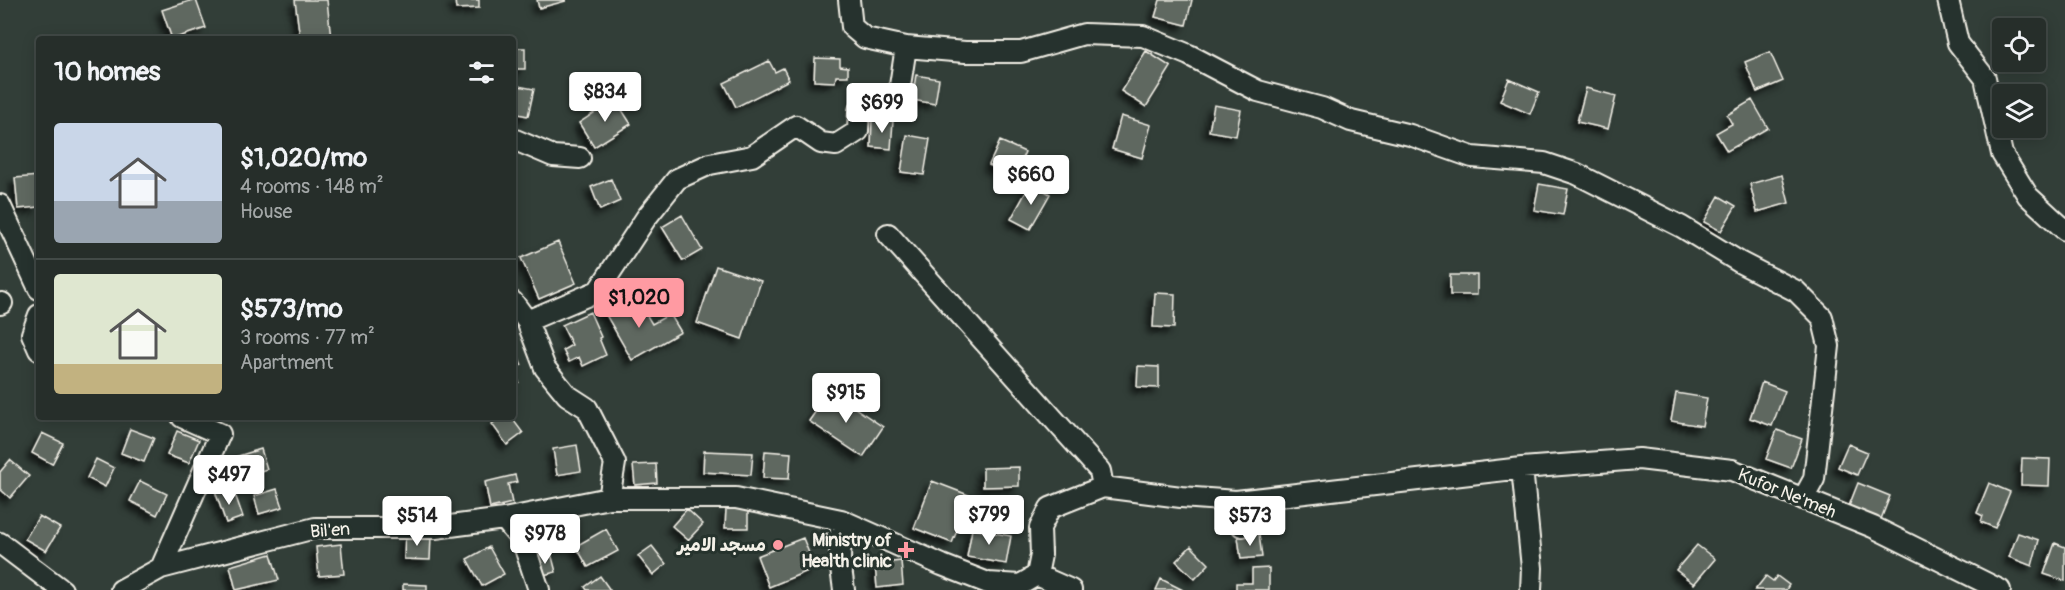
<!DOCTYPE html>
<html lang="en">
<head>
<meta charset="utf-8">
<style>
  :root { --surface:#262e2a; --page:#323a36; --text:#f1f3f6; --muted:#a4a8a8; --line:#424a47; --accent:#ff9aa2 }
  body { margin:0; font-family:Pangolin,"Playpen Sans Arabic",sans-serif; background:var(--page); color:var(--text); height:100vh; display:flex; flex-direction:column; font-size:22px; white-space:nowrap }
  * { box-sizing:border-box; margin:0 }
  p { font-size:20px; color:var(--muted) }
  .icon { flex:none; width:33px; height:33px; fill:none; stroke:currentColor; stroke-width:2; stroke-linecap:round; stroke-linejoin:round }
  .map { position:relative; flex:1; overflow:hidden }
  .sheet { position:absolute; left:36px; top:36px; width:480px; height:384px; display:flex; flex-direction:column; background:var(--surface); border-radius:6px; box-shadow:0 3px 15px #0003,0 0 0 2px var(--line) }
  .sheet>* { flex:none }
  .fabs { position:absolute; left:1992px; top:18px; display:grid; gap:12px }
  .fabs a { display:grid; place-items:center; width:54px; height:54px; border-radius:6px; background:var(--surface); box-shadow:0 3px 15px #0003,0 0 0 2px var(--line); font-size:30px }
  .price { position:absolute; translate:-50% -51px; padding:0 14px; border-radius:6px; background:#fff; color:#222; font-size:20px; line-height:39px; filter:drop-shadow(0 2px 3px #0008) }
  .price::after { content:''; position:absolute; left:50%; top:36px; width:18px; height:14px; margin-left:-9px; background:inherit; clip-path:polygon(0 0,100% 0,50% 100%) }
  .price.active { background:var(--accent); color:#111 }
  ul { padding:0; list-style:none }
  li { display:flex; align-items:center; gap:18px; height:150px; padding:0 18px }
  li+li { border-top:2px solid var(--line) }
  li span { display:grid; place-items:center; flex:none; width:168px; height:120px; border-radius:6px; color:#555 }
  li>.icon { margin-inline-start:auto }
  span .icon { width:72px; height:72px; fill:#fffc; stroke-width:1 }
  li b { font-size:26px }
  h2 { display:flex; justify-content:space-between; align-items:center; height:72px; padding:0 18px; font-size:26px }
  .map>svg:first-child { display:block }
  .building { fill:#5f6861; stroke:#f4f1e8; stroke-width:1.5; filter:url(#shadow) }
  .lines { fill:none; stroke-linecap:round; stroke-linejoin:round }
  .minor-casing { stroke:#f4f1e8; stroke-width:24 }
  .minor { stroke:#26332d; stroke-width:20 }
  .poi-dot { fill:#ff9aa2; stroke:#26332d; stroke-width:2 }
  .labels { text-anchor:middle; stroke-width:6; stroke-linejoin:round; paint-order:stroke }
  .street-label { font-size:18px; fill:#f4f1e8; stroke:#26332d }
  .poi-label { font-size:18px; font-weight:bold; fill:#f4f1e8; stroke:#26332d; text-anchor:end }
</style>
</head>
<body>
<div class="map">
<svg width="2065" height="590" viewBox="0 0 2065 590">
  <defs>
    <filter id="shadow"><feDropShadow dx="-5.5" dy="5.5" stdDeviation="3" flood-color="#0009"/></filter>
  </defs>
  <rect width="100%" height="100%" fill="#323e38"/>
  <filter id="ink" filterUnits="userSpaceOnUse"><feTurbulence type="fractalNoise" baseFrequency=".0167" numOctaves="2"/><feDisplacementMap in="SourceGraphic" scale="12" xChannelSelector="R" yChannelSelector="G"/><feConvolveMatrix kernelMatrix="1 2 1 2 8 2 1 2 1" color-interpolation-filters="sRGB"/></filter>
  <g filter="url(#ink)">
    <path class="building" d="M193,0h3l10,28 -34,11 -10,-29z
      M295,0h32l4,39h-31z
      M455,0h24v8l-23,1z
      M537,0h29v1l-27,7z
      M1160,0h32l-6,25 -31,-8z
      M513,48h12v21h-12z
      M1146,51l25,16 -25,40 -25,-16z
      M1770,52l13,29 -26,11 -12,-30z
      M815,58l25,1v7l8,1v9h-12l-1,6 -21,-1z
      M769,61l6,11 8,-4 6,12 -53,27 -12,-24z
      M916,75l23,4 -4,25 -23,-4z
      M1509,79l30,13 -9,22 -30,-13z
      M513,85l21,4 -6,27 -15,-3z
      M1586,88l30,8 -8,33 -31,-7z
      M615,99l16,25 -37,23 -15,-24z
      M1752,100l16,28 -41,23 -11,-18 16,-9 -5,-9z
      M1214,105l27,5 -5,26 -27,-5z
      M1121,116l30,9 -9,33 -30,-9z
      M872,120l21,1 -2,28 -20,-2z
      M907,135l23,4 -6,36 -23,-3z
      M1000,141l25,11 -11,24 -25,-11z
      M1782,175l7,28 -32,9 -7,-28z
      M39,176v31l-21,2 -3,-31z
      M611,179l9,22 -20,9 -9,-23z
      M1031,183l19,11 -20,35 -19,-10z
      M1539,184l29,5 -5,26 -29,-5z
      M1719,196l17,10 -15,25 -17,-9z
      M682,215l20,35 -19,11 -21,-34z
      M558,242l18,41 -37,16 -18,-41z
      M716,266l45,15 -19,58 -45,-16z
      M1450,275h27v20h-27z
      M1155,293l20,1 -1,34 -21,-1z
      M613,300l4,8 7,-4 7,11 12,-6 9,15 18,-10 11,18 -49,28 -31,-54z
      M590,312l11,25 -2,1 7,17 -23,11 -4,-9 -10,5 -6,-12 9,-5 -10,-20z
      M513,346l9,19 -9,4 6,13 -6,3z
      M1138,366l21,1v21l-22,-1z
      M1762,382l23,9 -13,35 -22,-8z
      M830,391l53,36 -20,30 -54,-36z
      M1676,393l31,5 -5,28 -31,-5z
      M501,417h10l12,16 -16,12 -15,-21z
      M130,429l24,9 -10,24 -23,-9z
      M1777,430l25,9 -11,29 -25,-9z
      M177,431l22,9 -10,23 -22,-8z
      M42,433l21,10 -11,21 -20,-11z
      M1848,444l19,8 -10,23 -19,-8z
      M577,445l4,26 -24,4 -4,-26z
      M261,449l6,20 -26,8 -6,-20z
      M704,451l49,2 -2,22 -48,-3z
      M765,451l26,2 -2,26 -26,-1z
      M2022,458l28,1 -1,27 -28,-1z
      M96,459l18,9 -9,19 -18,-9z
      M10,460l19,16 -19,22 -10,-9v-17z
      M656,464l1,19 -22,2 -2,-20z
      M1019,467v19l-36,1v-19z
      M515,475l2,7 -9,2 4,19 -22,5 -5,-26z
      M140,481l27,13 -10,21 -27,-14z
      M932,481l39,15 -19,47 -38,-15z
      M1858,483l32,13 -9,23 -32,-13z
      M1989,483l21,9 -15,36 -14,-6 2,-6 -6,-3z
      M225,488l3,11 8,-2 7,20 -17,6 -11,-32z
      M277,489l6,18 -24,7 -5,-18z
      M687,509l16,15 -15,16 -16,-14z
      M726,509h22v19h-23z
      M39,516l21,12 -14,23 -21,-12z
      M606,529l12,22 -30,16 -12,-21z
      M972,529l39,7 -5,28 -39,-7z
      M2018,533l21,7 -7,26 -23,-9z
      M405,534l26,2 -1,24 -26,-1z
      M1259,534l3,23 -21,2 -3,-22z
      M803,538l12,30 -46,19 -12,-31z
      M2055,543l10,4v34l-21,-7z
      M341,544l3,30 -25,2 -3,-29z
      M1697,545l18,14 -21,25 -18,-14z
      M652,546l14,18 -13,11 -15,-19z
      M1191,546l18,18 -14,15 -19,-18z
      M489,547l15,27 -22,12 -15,-27z
      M551,553l5,19 -17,4 -4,-19z
      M271,554l8,26 -43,10 -6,-24z
      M901,561l2,24 -26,3 -2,-24z
      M1269,568v22h-33v-7h16v-14z
      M600,576l10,14h-23l-2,-3z
      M1766,576l7,5 4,-5 12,9 -3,5h-31z
      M1161,579l22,11h-27z
      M403,584l24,1v5h-24z"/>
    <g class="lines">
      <defs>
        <path id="minor" d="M849,0l3,27 13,11 41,9 59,5h56l63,-18 59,2 46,19 69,36 64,17 29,13 59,14 62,22 72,6 33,11 105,53 59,36 55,28 26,26 7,29 -15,133 -11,20
          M1948,0l10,43 27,35 17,76 26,42 37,34
          M513,139l40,17 27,2
          M0,205l39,84
          M888,234l212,237 3,16
          M513,302l14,19 18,47 22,27 20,13 28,55 -6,35
          M0,304l2,-1
          M39,315l-7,19 7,16
          M527,321l71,-30 48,-73 31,-39 33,-15 42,-8 44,-30 25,17 15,2 22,-14 1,-21 25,-4 15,-14 7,-45
          M1522,468l10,100 -1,22
          M1236,501l6,25
          M504,519l19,23 16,48
          M841,520l-1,41 4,29
          M0,543l62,47
          M161,568l59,-134 -38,-17
          M1037,575l34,15
          M121,590l40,-22 154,-40h120l69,-9 105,-21h127l105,22 101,45 46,18 32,2 17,-10 4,-20 -1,-27 10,-20 53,-21 78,10 55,4 286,-33 117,-9 93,11 141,57 127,63"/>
      </defs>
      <use href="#minor" class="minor-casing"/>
      <use href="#minor" class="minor"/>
    </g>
  </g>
  <g class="poi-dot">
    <circle cx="778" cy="545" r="6"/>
    <path d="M903 541h6v6h6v6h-6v6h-6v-6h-6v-6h6z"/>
  </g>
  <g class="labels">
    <g class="street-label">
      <text transform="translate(1787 493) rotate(22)" y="6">Kufor Ne'meh</text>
      <text transform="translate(330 530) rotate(-4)" y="6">Bil'en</text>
    </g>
    <g class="poi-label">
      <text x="892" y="546">Ministry of<tspan x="892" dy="21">Health clinic</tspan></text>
      <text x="766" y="551">مسجد الامير</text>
    </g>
  </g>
</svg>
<div class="fabs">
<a><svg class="icon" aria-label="locate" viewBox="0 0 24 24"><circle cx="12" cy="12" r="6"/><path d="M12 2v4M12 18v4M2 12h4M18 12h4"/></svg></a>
<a><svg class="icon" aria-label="layers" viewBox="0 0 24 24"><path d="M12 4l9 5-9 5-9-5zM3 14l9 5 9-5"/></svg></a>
</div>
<b class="price" style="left:605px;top:123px">$834</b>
<b class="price" style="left:882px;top:134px">$699</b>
<b class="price" style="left:1031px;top:206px">$660</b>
<b class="price active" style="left:639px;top:329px">$1,020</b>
<b class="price" style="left:846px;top:424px">$915</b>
<b class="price" style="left:229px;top:506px">$497</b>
<b class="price" style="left:989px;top:546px">$799</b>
<b class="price" style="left:417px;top:547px">$514</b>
<b class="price" style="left:1250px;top:547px">$573</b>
<b class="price" style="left:545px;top:565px">$978</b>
<section class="sheet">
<h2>10 homes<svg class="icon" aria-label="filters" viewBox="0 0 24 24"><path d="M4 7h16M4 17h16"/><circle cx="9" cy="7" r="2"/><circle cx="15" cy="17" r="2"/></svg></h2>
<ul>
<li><span style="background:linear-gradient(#c9d6e8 65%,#9aa5b1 0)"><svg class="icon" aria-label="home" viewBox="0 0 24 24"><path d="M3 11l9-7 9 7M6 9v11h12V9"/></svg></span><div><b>$1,020/mo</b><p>4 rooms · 148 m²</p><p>House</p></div></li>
<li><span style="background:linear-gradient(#dfe7d0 75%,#c2b280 0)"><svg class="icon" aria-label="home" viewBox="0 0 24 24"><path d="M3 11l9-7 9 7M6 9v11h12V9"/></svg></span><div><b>$573/mo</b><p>3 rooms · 77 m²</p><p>Apartment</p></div></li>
</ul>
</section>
</div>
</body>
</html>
